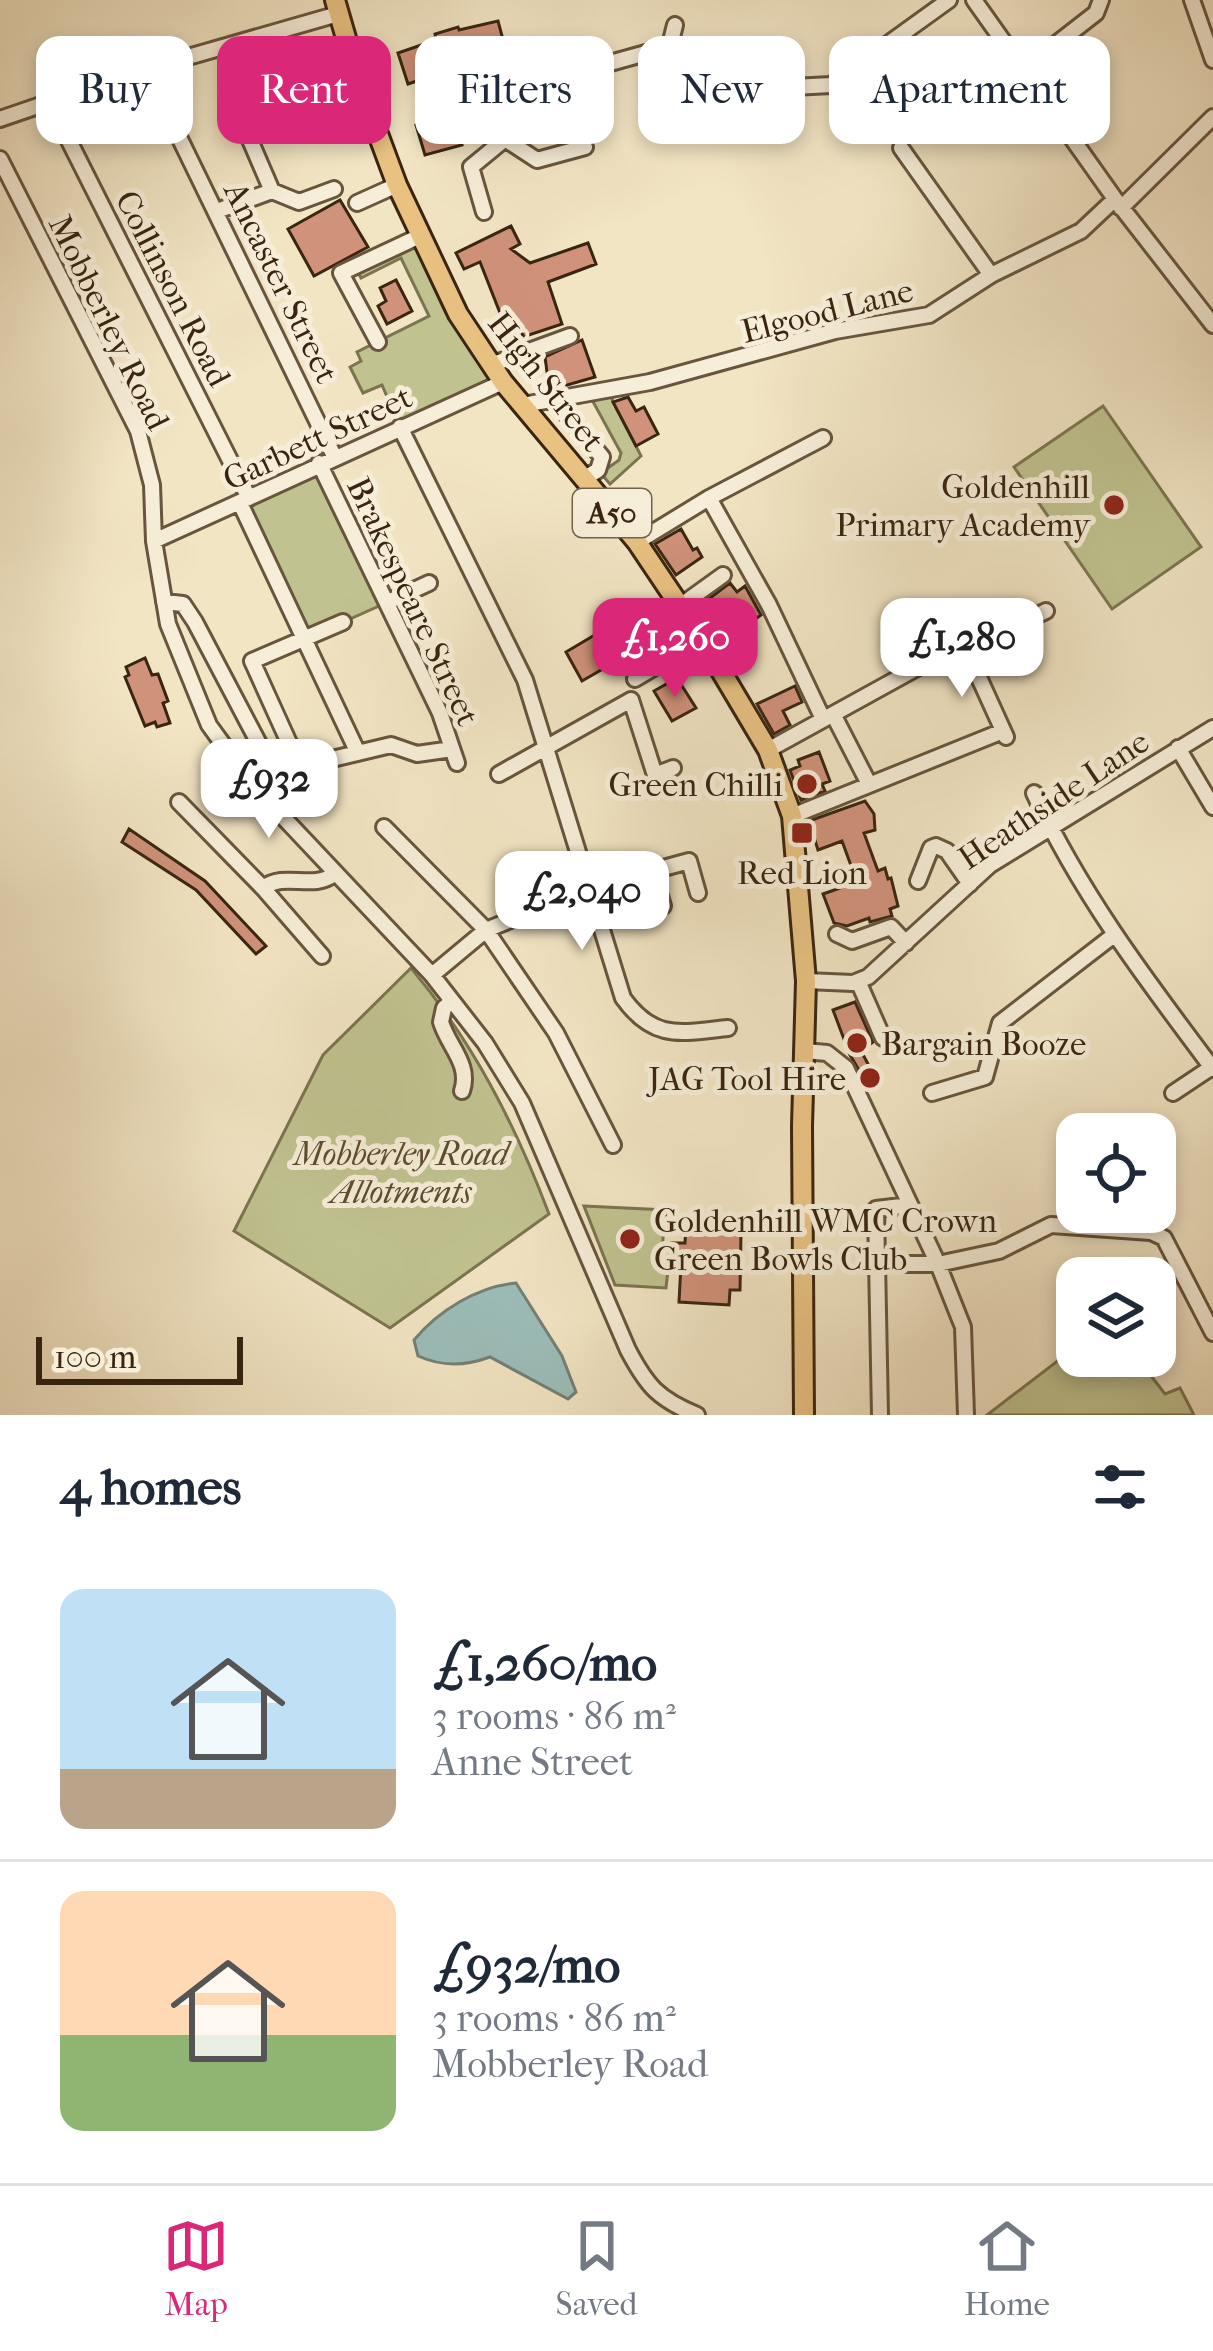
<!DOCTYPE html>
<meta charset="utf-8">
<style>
body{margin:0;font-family:"IM FELL French Canon",serif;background:#f6f6f7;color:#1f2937;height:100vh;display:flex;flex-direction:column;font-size:45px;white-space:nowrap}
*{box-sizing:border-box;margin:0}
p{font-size:39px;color:#747a83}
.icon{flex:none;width:66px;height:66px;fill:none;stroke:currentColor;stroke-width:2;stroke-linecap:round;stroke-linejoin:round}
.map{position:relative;height:1415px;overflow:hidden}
.panel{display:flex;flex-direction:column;background:#fff;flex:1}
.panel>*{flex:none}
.top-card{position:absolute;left:36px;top:36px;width:1143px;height:108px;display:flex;gap:24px}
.buttons{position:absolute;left:1056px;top:1113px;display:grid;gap:24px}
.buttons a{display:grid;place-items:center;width:120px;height:120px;border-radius:24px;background:#fff;box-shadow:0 6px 18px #0003;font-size:60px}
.scale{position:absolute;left:36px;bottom:30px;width:207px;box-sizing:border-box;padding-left:12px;border:6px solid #392510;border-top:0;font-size:33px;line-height:42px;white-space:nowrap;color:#392510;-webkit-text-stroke:9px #f7eed9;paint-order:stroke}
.price{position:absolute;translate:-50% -102px;padding:0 27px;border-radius:24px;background:#fff;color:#222;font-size:39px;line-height:78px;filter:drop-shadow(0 3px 6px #0008)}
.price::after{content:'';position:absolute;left:50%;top:72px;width:36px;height:27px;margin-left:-18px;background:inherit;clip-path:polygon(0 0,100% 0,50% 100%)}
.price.selected{background:#db2777;color:#fff}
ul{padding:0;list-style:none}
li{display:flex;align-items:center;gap:36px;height:300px;padding:0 60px}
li+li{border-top:3px solid #e0e1e3}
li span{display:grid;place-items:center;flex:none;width:336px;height:240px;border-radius:24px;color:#555}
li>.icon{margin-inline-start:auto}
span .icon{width:144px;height:144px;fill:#fffc;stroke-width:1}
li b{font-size:51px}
h2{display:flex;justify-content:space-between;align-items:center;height:144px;padding:0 60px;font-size:51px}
.pill{padding:0 42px;border-radius:24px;background:#fff;box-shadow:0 6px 18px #0003;font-size:42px;line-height:108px}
.pill.selected{background:#db2777;color:#fff}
.tab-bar{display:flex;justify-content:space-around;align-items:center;height:168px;border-top:3px solid #e0e1e3;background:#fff;font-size:33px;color:#747a83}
.tab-bar a{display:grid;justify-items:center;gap:6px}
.tab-bar .selected{color:#db2777}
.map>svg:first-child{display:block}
</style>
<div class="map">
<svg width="1213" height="1415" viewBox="0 0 1213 1415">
<rect width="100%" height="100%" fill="#f2e5c4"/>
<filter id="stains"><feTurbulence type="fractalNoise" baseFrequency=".00167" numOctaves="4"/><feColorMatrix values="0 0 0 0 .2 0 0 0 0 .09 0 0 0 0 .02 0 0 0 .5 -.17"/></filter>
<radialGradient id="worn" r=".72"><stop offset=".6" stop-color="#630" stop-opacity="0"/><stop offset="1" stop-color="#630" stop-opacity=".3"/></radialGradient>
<path fill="#c0c390" stroke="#7c7450" stroke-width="3" d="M418 237 498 384 400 427 382 385 363 393 350 367 361 361 357 352 429 316 401 258 361 278 355 267Z
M610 395 641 456 610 484 598 470 601 473 619 460 621 453 591 398Z
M1103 406 1201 547 1112 609 1014 467Z
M319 463 388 602 307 638 240 503Z
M411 968C473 1042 515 1124 549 1214L390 1328 234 1231 323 1055Z
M584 1206 666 1210 660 1267 668 1270 666 1288 615 1285Z
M1077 1346V1356H1107L1115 1363 1138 1359 1165 1394 1180 1388 1194 1415H987Z"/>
<path fill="#9cbeba" stroke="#748176" stroke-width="3" d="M516 1283 562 1356 576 1392 568 1399 490 1357C465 1366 443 1367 418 1356L414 1340C438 1311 478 1286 516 1283Z"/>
<path fill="#d0927a" stroke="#392510" stroke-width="3" d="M498 21 506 51 490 55 487 45 466 50 474 73 450 81 446 71 408 84 398 53 436 40 435 34 458 27 459 30Z
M454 116 462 145 425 155 416 125Z
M340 200 368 247 314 276 288 229Z
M511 226 520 244 511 249 530 263 588 243 596 264 548 282 562 324 511 341 480 262 464 269 456 253Z
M396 280 412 311 387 324 378 306 386 301 380 288Z
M582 340 595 377 557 388 553 378 548 380 545 357Z
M628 397 636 411 644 407 658 434 636 446 613 402Z
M681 529 693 550 697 548 702 557 676 575 655 544Z
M730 583 737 592 745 586 761 615 734 634 746 659 739 663 734 654 729 657 723 648 728 645 702 604Z
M615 623 634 651 582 681 566 652Z
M145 658 152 675 158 674 168 701 163 703 170 723 157 727 155 722 145 726 125 677 129 675 126 667Z
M677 678 696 708 672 721 654 691Z
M795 686 802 702 783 711 790 725 774 734 757 704Z
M819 752 830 781 822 784 825 791 801 800 790 770 800 766 798 760Z
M865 801 874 814 875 830 864 833 878 871 885 868 888 879 891 878 898 906 890 909 892 916 870 922 869 918 847 926 834 923 823 894 857 882 842 841 818 850 809 821Z
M129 829 205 881 266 946 256 954 196 890 122 842Z
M855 1002 873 1042 861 1051 875 1077 866 1082 850 1055 833 1010Z
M686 1222 711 1223V1232H741L740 1290H730L729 1305 679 1302 681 1265 669 1264 671 1243H685Z"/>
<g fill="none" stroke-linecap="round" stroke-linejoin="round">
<g stroke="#67553d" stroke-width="20">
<path id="minor" d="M974 0 1115 199 1213 325
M1192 0 1213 60
M669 49 675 25
M726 58 718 92 733 129
M146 69 334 456
M1024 69 1096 13 1101 0
M50 103 249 498
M0 119 146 69 338 14
M505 139 537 160 585 147
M901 148 991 275
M0 159 138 431 152 485 154 541 168 624 209 725 251 783 432 975 485 1043 522 1103 628 1350C647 1386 658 1399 697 1415
M272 191 299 202 334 189
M357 203 397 185
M1121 208 1213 117
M217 211 272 191 241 119
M484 212 471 167 505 139 533 92 549 80 646 53 690 50 726 58 793 87 831 85 949 0
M378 342 341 273 422 235
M491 365 570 336
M554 399 602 457 598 470 584 479
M523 405 650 382 835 331 929 315 991 275 1081 231 1115 199
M400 427 525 680 623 998C654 1041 680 1033 728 1028
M319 463 440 713 457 763
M709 498 769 605 823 719
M240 503 358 753
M154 541 503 382
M637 542 709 498 823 438
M164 602 183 604 195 622 266 757 267 773 251 783
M388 602 429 583
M680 606 723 575
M343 622 252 661 295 756 311 764 391 745 417 754 452 749
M966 649 1006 737
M635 679 702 639
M833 714 869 784
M1178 748 1213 807
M768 750 953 648 966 649 1046 611
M499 774 631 700 655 775 673 768
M1034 793C1080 893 1147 981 1213 1069
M179 802 263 888
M792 816 1003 731
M384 827 486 930 556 1033 613 1145
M652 870 663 906
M918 881 931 848 936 846 947 851 970 884
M837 934 852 941 891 927 906 943
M322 956 263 888C286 871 312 891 334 874
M432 975 486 930 587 889 689 861 698 893
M806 981 853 983 868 977 990 865 1213 728
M858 981 883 1038
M452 1001 444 1008 441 1022C448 1046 471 1064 462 1091
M805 1051 827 1053 846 1068 938 1264 963 1327 966 1415
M932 1093 985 1077 1000 1023 1114 935
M1173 1093 1212 1067
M878 1264H938L999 1251 1051 1225 1151 1232 1164 1238 1213 1333
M880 1415 876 1209 910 1205"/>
</g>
<g stroke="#392510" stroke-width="24">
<path id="major" d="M335 0 359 83 397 185 458 314 503 382 637 542 702 639 768 750 792 816 806 981 802 1126 804 1415"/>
</g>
<use href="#minor" stroke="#f7eed9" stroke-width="14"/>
<use href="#major" stroke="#e9c282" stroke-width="18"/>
</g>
<g fill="#8f2418" stroke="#f7eed9" stroke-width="4.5">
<circle cx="1114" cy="505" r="12"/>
<circle cx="807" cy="784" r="12"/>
<rect x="790" y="821" width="24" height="24" rx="6"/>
<circle cx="857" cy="1043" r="12"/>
<circle cx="870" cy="1078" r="12"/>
<circle cx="630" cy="1239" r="12"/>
</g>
<g text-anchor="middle" stroke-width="10" stroke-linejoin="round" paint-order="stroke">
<rect fill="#f7eed9" stroke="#72614c" stroke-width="3" x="573" y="489" width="78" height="48" rx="9"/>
<g font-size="30" font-weight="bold" fill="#392510">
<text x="612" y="523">A50</text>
</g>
<g font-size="33" fill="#392510" stroke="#f7eed9">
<text transform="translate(282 282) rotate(64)" y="12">Ancaster Street</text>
<text transform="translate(174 288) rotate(63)" y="12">Collinson Road</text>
<text transform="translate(827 310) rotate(-14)" y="12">Elgood Lane</text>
<text transform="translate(110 322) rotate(64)" y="12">Mobberley Road</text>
<text transform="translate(547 381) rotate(52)" y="12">High Street</text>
<text transform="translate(317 437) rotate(-25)" y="12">Garbett Street</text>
<text transform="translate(414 601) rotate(65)" y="12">Brakespeare Street</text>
<text transform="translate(1053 799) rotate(-34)" y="12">Heathside Lane</text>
</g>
<g font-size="33" fill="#392510" stroke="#f7eed9" text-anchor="end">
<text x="1090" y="498">Goldenhill<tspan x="1090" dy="38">Primary Academy</tspan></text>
<text x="783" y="796">Green Chilli</text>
<text x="802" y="884" text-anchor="middle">Red Lion</text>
<text x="881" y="1055" text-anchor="start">Bargain Booze</text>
<text x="846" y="1090">JAG Tool Hire</text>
<text x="654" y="1232" text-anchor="start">Goldenhill WMC Crown<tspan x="654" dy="38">Green Bowls Club</tspan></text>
</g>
<g font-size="33" font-style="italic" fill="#5b4c30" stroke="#f7eed9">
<text x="401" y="1165">Mobberley Road<tspan x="401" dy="38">Allotments</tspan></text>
</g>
</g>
<rect width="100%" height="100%" filter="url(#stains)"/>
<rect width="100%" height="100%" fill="url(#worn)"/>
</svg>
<div class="buttons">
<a><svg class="icon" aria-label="locate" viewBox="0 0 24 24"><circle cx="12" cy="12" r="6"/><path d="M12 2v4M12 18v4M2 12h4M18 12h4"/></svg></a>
<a><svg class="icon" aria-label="layers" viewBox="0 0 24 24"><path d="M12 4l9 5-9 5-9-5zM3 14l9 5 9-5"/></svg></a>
</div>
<div class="scale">100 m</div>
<b class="price selected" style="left:675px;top:700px">£1,260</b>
<b class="price" style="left:962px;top:700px">£1,280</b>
<b class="price" style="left:269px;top:841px">£932</b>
<b class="price" style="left:582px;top:953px">£2,040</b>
<div class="top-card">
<a class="pill">Buy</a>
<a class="pill selected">Rent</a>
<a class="pill">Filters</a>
<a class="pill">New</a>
<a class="pill">Apartment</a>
</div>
</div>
<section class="panel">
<h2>4 homes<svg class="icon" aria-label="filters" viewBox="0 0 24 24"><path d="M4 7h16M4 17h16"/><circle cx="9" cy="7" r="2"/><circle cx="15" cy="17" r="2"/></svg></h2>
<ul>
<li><span style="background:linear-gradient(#bfe0f5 75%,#b9a48a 0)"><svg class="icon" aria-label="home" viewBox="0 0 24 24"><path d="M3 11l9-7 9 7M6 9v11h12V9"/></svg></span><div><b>£1,260/mo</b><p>3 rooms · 86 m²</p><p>Anne Street</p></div></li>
<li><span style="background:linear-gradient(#ffd9b3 60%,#8fb573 0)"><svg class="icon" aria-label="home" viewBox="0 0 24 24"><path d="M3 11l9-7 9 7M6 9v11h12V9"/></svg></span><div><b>£932/mo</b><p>3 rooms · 86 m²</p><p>Mobberley Road</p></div></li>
</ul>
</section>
<nav class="tab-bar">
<a class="selected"><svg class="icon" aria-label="map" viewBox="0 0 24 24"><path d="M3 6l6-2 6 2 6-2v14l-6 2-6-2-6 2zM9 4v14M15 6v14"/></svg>Map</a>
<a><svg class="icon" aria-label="saved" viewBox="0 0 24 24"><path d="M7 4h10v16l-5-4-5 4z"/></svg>Saved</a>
<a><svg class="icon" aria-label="home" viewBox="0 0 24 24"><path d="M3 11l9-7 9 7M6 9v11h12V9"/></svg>Home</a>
</nav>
